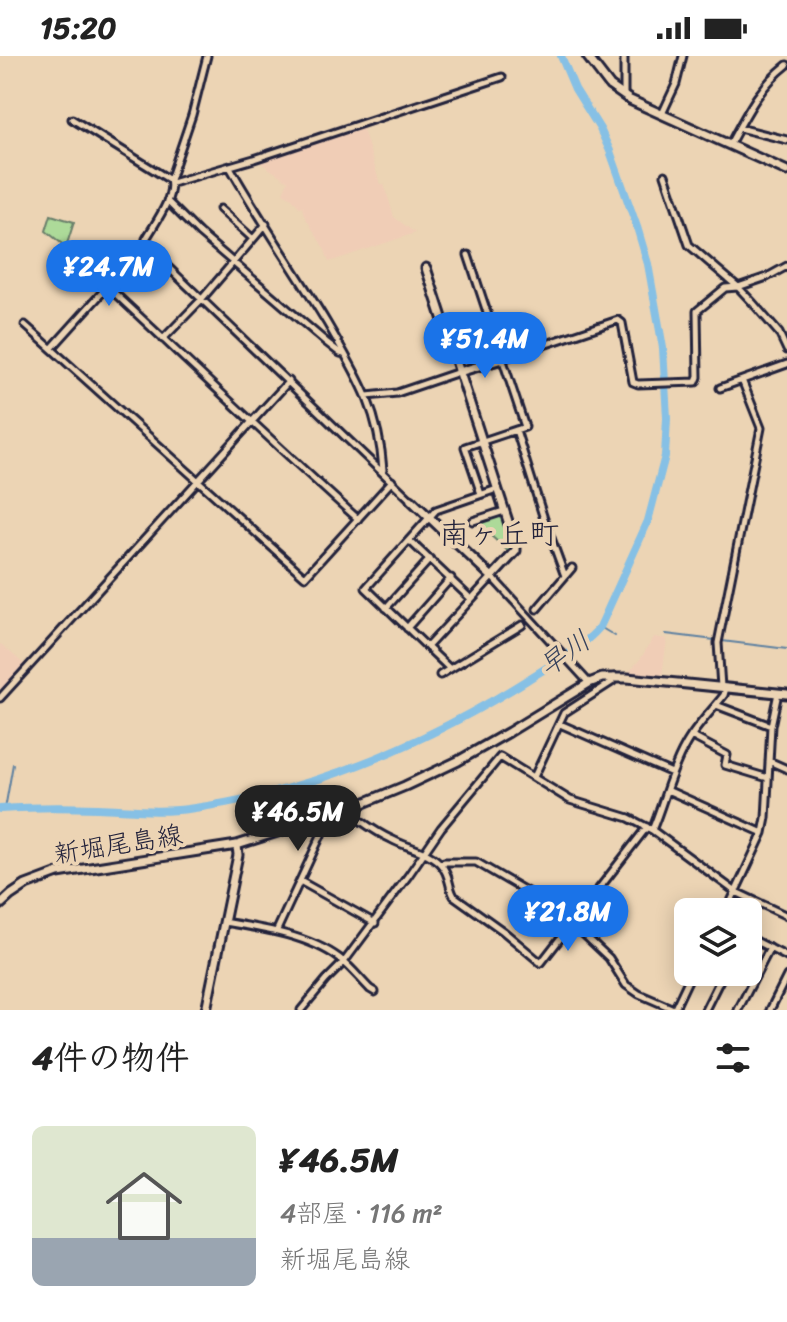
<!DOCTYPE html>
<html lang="ja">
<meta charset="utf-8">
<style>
body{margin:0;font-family:Sriracha,"Klee One",sans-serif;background:#f6f6f6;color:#222;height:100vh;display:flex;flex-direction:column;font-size:30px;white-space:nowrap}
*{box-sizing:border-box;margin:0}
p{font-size:26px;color:#767676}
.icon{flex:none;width:44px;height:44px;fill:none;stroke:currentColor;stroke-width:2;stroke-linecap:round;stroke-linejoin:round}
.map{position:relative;height:954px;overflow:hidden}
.panel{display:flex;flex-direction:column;background:#fff;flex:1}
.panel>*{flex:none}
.fabs{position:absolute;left:674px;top:842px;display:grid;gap:16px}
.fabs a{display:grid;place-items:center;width:88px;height:88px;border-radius:12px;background:#fff;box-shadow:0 4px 20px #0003;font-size:40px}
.price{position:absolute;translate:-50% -68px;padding:0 18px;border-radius:28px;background:#1a73e8;color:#fff;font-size:26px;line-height:52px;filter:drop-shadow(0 2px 4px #0008)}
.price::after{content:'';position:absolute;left:50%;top:48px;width:24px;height:18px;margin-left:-12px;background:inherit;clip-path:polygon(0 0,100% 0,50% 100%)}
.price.current{background:#222;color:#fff}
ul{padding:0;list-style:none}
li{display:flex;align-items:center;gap:24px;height:200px;padding:0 32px}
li+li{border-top:2px solid #e0e0e0}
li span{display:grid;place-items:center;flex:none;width:224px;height:160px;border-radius:12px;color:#555}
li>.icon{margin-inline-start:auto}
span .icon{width:96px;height:96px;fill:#fffc;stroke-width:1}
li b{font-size:34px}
h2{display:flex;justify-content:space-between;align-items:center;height:96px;padding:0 32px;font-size:34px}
.status{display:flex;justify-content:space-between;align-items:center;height:56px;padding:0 40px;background:#fff;direction:ltr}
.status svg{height:22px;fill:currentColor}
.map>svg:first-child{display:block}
</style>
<div class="status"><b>15:20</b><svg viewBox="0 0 49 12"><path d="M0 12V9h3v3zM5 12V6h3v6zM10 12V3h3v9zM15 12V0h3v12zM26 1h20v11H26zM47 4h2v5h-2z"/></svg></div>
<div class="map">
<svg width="787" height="954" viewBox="0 0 787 954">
<rect width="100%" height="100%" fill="#ecd4b4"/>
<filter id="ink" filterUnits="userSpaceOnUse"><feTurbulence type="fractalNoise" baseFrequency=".0125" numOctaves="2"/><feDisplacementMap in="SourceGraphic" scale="16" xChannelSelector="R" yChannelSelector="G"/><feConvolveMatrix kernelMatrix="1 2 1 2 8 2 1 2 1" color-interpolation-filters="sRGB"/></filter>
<g filter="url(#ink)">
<path fill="#f0cdb6" d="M362 70 380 128H384L394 161 415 177 329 206 325 194 304 159 302 151H299L292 142 283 137 288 125 256 104Z
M654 581 667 583 662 620 629 616 641 602Z
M1 588 26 610 0 638V589Z"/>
<path fill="#adda99" stroke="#687e6a" stroke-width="2" d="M51 159 74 166 66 191 46 175Z
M502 458 513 490V493L510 497 478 468V465Z"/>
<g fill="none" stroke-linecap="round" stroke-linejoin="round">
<path stroke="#5e81a1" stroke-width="2" d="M600 571 615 580
M666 578 715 584
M722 585 787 593
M5 753 13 708"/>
<path stroke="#86c0e5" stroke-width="8" d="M0 753C32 751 65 751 97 752 128 753 158 757 188 753 310 737 423 689 527 624 552 608 580 594 600 571L648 465 665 400 667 362 663 292 648 208 637 171 610 95 600 73 575 33 561 0"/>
<g stroke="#22223b" stroke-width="11">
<path id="street" d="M624 0V39
M662 58 676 28 683 0
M739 72 787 84
M730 88C747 57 759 31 787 9
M230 111C260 164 295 214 327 267 357 319 379 352 383 414
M665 119 689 189 738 231 753 247 779 277 787 294
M170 124 192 59 207 0
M172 127 254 103 502 21
M167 145 199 177 326 286 340 297 344 298
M220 153 252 182
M145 189 411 444
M468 199 525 371 465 391 481 438
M79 204C172 290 263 378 358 463
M25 269 305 521 392 425
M163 283 201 244 266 168
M52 292 145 189 146 183C155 167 175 141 170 124L72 63
M502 303 618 264 622 267 633 326 638 328 696 326 698 321 697 255 725 232 738 231 767 221 787 210
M720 332 787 308
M367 340 397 337 459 316
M516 374 544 463 565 520
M473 465 504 455
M409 484 471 543
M386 552 430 503
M537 553 572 512
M407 572 451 522
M427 591 492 521 589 627
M450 613 366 532 436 454 497 433
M440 619 522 569
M721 631 718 587 761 372 742 324
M0 642 289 325
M716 649 771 670
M560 668 672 717
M691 680 727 699 725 709 768 722
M769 705 787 713
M534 721 564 657 612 626 614 621
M667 734 763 777
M652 774C664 746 670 716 685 690 695 671 711 656 724 639L726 632
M441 808 444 806H476L541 844 573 868 609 902 626 929 639 938 676 954
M300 825 375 867
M726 856 763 777 766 762 771 670 778 637
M224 866C260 872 308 879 339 902 350 910 360 923 370 933L375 936
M277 874 324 773 358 763C368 770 379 778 391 783 407 792 431 795 442 810 450 819 448 830 454 840L503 875 541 907 647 771
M748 881 787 901
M301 954 326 924 344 906 408 820 441 772 500 701 570 744 629 762 652 774 736 836 787 860
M674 954 692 916
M705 954 724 916
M738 954 770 892
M770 954 787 920"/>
</g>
<g stroke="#22223b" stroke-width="13">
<path id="secondary" d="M587 0 610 30 630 44 787 115
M459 316 502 303
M411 444 492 521 516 495V490L426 212
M0 849 11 839 26 829 58 817 237 789 349 753 405 730 458 705 509 676 589 627 602 622H627L787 638
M206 954 238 799 237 789"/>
</g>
<use href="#street" stroke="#ecd4b4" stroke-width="5"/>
<use href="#secondary" stroke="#ecd4b4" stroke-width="7"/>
</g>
</g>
<g text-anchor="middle" stroke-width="8" stroke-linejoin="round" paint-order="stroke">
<g font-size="26" fill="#22223b" stroke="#ecd4b4">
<text transform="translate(118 788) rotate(-9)" y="9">新堀尾島線</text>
</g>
<g font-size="28" font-style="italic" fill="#36425d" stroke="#ecd4b4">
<text transform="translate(564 597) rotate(-36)" y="10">早川</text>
</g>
<g font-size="30" fill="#22223b" stroke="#ecd4b4">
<text x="499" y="488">南ヶ丘町</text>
</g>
</g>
</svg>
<div class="fabs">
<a><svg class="icon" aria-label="layers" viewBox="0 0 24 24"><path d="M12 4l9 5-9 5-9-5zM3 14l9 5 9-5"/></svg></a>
</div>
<b class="price" style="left:109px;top:252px">¥24.7M</b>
<b class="price" style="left:485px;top:324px">¥51.4M</b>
<b class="price current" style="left:298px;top:797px">¥46.5M</b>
<b class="price" style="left:568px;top:897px">¥21.8M</b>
</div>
<section class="panel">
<h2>4件の物件<svg class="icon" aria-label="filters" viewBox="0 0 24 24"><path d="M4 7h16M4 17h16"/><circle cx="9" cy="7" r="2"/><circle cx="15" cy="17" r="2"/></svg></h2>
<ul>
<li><span style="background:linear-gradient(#dfe7d0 70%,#9aa5b1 0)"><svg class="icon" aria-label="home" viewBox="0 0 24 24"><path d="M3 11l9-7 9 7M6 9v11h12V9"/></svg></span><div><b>¥46.5M</b><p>4部屋 · 116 m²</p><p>新堀尾島線</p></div></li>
</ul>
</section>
